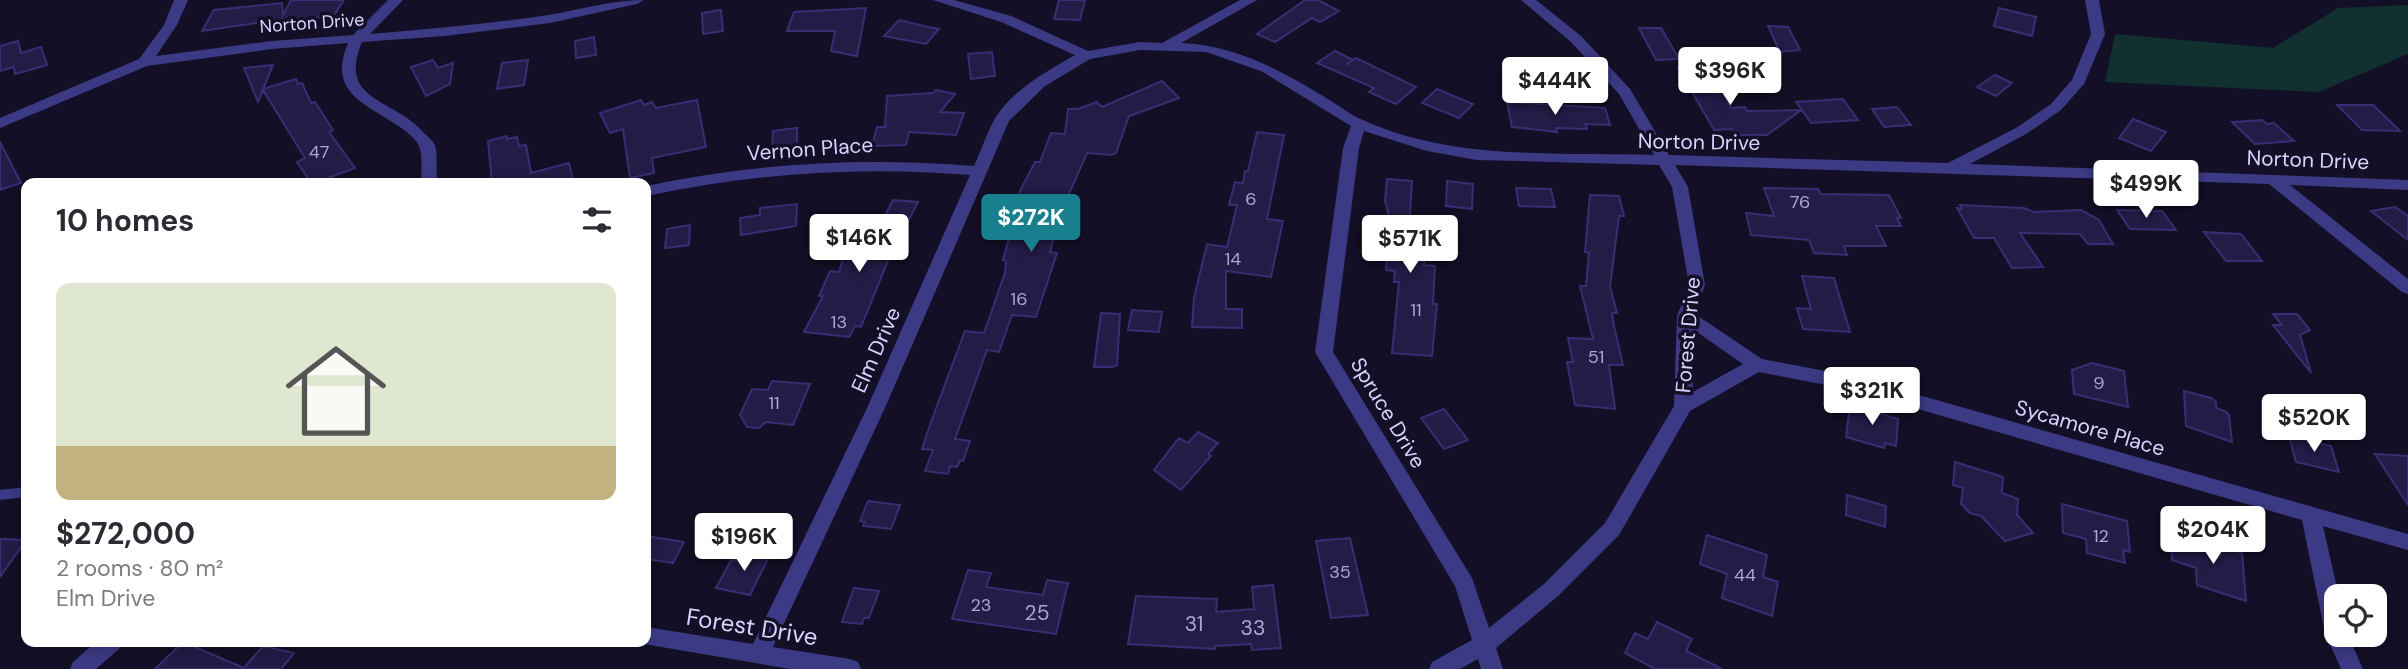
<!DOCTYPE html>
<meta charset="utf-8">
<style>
body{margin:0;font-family:"DM Sans",sans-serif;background:#f2f2f3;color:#2b2b33;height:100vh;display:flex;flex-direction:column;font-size:26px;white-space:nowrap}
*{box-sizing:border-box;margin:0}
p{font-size:23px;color:#7c7c81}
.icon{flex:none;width:38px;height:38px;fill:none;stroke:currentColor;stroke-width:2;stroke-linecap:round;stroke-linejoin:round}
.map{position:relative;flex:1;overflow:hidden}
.details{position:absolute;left:21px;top:178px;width:630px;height:469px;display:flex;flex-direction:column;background:#fff;border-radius:14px;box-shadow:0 4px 18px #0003}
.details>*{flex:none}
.buttons{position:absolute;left:2324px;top:584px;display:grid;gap:14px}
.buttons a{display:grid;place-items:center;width:63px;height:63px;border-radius:14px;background:#fff;box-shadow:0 4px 18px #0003;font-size:35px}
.price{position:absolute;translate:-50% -60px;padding:0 16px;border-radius:7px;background:#fff;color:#222;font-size:23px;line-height:46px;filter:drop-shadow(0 2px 4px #0008)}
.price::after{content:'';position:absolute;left:50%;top:42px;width:21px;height:16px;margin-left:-10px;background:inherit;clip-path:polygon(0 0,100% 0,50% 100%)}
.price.current{background:#187f8f;color:#fff}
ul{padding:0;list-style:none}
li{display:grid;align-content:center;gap:14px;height:371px;padding:0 35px}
li span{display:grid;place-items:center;height:217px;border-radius:14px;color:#555}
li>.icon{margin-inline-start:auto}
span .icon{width:126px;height:126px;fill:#fffc;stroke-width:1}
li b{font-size:30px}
h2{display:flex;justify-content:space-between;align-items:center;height:84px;padding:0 35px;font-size:30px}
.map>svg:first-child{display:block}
</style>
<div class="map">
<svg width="2408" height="669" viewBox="0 0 2408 669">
<rect width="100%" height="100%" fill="#130f26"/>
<path fill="#12302f" d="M2408 5V54L2319 92 2105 82 2115 34 2273 48 2338 8Z"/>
<path fill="#241b47" stroke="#3b2d73" stroke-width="2" d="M291 0H344L333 17 283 19 202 31 214 10 282 3 283 15Z
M1059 0H1085L1080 20 1054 19Z
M1305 0H1318L1339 11 1320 22 1312 18 1275 42 1257 34Z
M866 8 857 56 831 51 835 31H787L794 12Z
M1999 8 2036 17 2032 36 1994 26Z
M721 10 723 31 703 34 702 13Z
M899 20 928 27 939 29 926 44 884 36Z
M1768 26 1788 27 1800 50 1780 52Z
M1639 28H1661L1679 59 1656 60Z
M594 37 596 55 576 58 575 41Z
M18 41 21 53 41 47 47 65 15 74 14 67 0 71V46Z
M1335 51 1353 60 1346 65 1356 58 1416 87 1396 104 1369 92 1374 88 1317 63Z
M992 52 995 76 971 79 968 54Z
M433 60 438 68 453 63 450 84 426 96 411 67Z
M528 60 524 85 497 89 502 63Z
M273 65 263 89 296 79 298 84 302 83 311 103 315 102 333 130 329 132 355 168 312 184 297 162 305 158 263 90 258 102 244 68Z
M1709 67 1731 108 1745 107 1747 111 1801 110 1767 135H1735L1732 129 1714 130 1678 68Z
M1995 75 2012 83 1996 96 1977 87Z
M1162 81 1179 98 1129 116 1116 153 1111 155 1087 153 1053 230 1056 231 1050 252 1057 253 1036 317 1012 315 999 352 987 350 955 439 970 441 963 461 960 460 957 467 950 466 948 474 925 471 933 450 922 449 932 419 965 331 984 333 1005 273 1006 261 1003 260 1012 227H1009L1020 191 1035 162H1040L1051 133 1065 134 1068 109H1078L1097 102 1102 107Z
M1437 89 1473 104 1459 118 1422 103Z
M936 90 955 94 940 112 964 113 956 135 909 132 906 145 872 146 877 127H885L887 96 933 93Z
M1843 99 1858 120 1811 123 1796 102Z
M641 100 644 105 652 102 656 108 697 100 706 147 652 158 654 173 630 178 623 129 610 133 600 113Z
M1507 102 1605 108 1610 125 1585 124 1587 129 1556 128 1557 132 1512 127Z
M2337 105H2373L2400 131 2362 130Z
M1897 107 1911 125 1884 127 1872 109Z
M2133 119 2166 132 2151 151 2119 138Z
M2262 120 2267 124 2274 123 2294 141 2255 144 2232 122Z
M797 128V147L772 150 773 131Z
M1257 132 1284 135 1267 219 1283 221 1271 277 1226 271V309H1242V328L1192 327 1194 298 1207 244 1227 247 1237 205H1229L1235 182 1243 183 1245 171H1248Z
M507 136V139L517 137 519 146 526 145 531 173 569 163 574 184H492L488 141Z
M0 142 21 183 0 190Z
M1387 179 1412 181 1409 230 1429 232 1424 265 1435 266 1433 304H1437L1432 356 1392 353 1399 282H1394L1395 271 1386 270 1388 239H1385L1389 216 1385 201Z
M1447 181 1473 184 1472 209 1446 206Z
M1516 188 1551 189 1555 207 1519 206Z
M1764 188 1818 189 1821 194 1889 195 1901 218H1897L1901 226H1876L1886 246H1844L1847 255 1814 253 1809 240 1751 235 1746 213 1774 216Z
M1590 195 1619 196 1624 216H1619L1610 286 1617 313H1612L1614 326 1623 365H1609L1615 409 1575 405 1567 362H1573L1568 338 1593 339 1580 286H1586L1589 253 1585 252Z
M893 200 918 202 887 263 861 327 855 326 849 337 804 332 823 296H819L830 271 839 272 853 226 878 229Z
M797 204 796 226 741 235 740 218 760 215V208Z
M1960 205 2024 208 2034 212 2081 210 2099 220 2113 244H2088L2080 234 2020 233 2043 267 2012 268 1994 238H1974L1957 208 1962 209Z
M2395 207 2408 216V240L2371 211Z
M2117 210 2162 211 2176 230 2130 229Z
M690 225 689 245 665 248 667 229Z
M2204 232 2241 234 2262 261H2226Z
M1802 276 1834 278 1850 332 1803 329 1797 308 1811 309Z
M1132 310 1162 312 1159 332 1128 330Z
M1101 313 1120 314 1117 365 1112 367H1094Z
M2273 314H2297L2310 330 2300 335 2311 373 2273 325H2282Z
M2092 363 2124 371 2128 407 2074 394 2072 370Z
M772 381 810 384 793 425 766 422 759 428 747 427 740 415 752 389 768 390Z
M2184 391 2211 398 2216 402V408L2225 411 2229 415 2232 442 2186 426Z
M1850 405 1898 419 1896 446 1885 443 1884 448 1846 437Z
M1444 409 1468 440 1444 449 1421 418Z
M1198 432 1218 443 1208 454 1211 456 1181 490 1154 470 1179 438 1188 443Z
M2289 436 2331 446 2339 472 2296 462Z
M2375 454 2408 456V505Z
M1955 462 2003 477 2002 493 2018 499 2017 515 2033 533 2005 541 1981 516 1970 513 1961 504 1963 488 1953 485Z
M1847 495 1886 506 1885 527 1846 515Z
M868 501 900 505 891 529 863 526 865 522 860 521Z
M2062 504 2127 521 2130 552 2123 550 2125 563 2087 553 2086 539 2063 533Z
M1707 535 1767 555 1763 577 1778 582 1772 616 1722 598 1727 574 1700 564Z
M646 536 684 542 673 563 646 559Z
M2170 537 2192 544 2191 537 2242 553 2246 601 2197 585 2196 568 2172 560Z
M1350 538 1368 615 1331 618 1316 541Z
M0 539 26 540 0 577Z
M751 550 771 553 750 595 716 588 731 560H737L740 554 749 555Z
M968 570 991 573 986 587 1043 595 1047 580 1068 583 1056 634 952 619Z
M1273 585 1281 648 1252 650 1251 644 1215 646V649L1128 644 1136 596 1217 599 1216 612 1254 609 1252 587Z
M854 588 879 591 869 618H864L862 624 842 622Z
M1657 622 1692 639 1686 651 1722 669H1655L1625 653 1635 633 1648 639Z
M183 642 244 668 263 646 294 653 281 669H155Z"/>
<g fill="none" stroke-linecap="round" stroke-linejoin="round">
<path fill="#3d3a85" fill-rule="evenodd" d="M26 487V497L0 500V490Z"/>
<path fill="#3d3a85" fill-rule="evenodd" d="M174 0H188L177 25 156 56 272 41 353 35 388 0H403L370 34C430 29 489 24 548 15 580 10 610 0 644 0L637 4 550 23 445 36 362 42C337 102 393 97 424 133 427 136 433 141 435 145 438 156 436 172 437 184H421C421 173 423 155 419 146 416 139 406 131 400 127 365 103 327 93 348 43L272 49 147 66 0 128V118L139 59 164 25Z
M933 0H954L1011 16 1088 51 1140 42 1162 43 1240 0H1257L1181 43C1234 45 1278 69 1323 96 1337 104 1350 115 1365 121 1455 161 1558 152 1654 155L1619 94 1571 42 1521 0H1536L1581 36 1630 89 1669 155 1948 163 2016 128 2051 104 2072 80 2091 34 2085 0H2099L2105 34 2084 84 2061 110 2026 134 1970 164 2408 180V190L2290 185 2408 279V294L2402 292 2269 184 1675 165 1688 187 1705 285 1695 314 1762 359 1852 376 2408 534V550L2323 526 2339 597H2336V635H2348L2363 669H2341L2325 633 2302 520 1852 390 1759 372 1690 411 1619 535 1558 596 1496 648 1503 669H1481L1478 659 1460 669H1429L1432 662 1472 640 1455 586 1315 352 1343 148 1351 126 1261 71 1206 52 1140 50 1090 59 1045 86 1009 121 885 408 773 647 850 659 858 662 861 669H790L638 643 646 642V627L753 644 867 408 970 175C861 166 754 173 646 196V186C755 163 863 157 974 166 981 151 986 135 994 120 1011 91 1047 71 1075 55L1001 22ZM1364 131 1427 151 1477 160 1659 165 1672 187 1689 285 1677 316 1674 406 1605 523 1544 584 1489 628 1472 578 1333 352 1359 148ZM1694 330 1743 364 1693 392Z
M96 642H122L119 649 96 669H70L73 662Z"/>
</g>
<g text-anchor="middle" stroke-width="7" stroke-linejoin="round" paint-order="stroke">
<g font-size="18" fill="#d9d4ff" stroke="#130f26">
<text transform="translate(312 23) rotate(-4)" y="6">Norton Drive</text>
</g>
<g font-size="18" fill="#aca6d1">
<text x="319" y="158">47</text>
<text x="1251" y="205">6</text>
<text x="1800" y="208">76</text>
<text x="1233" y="265">14</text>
<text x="1019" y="305">16</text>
<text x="1416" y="316">11</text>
<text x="839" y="328">13</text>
<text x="1596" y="363">51</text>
<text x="2099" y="389">9</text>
<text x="774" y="409">11</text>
<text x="2101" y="542">12</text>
<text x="1340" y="578">35</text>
<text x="1745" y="581">44</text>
<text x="981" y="611">23</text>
</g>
<g font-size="21" fill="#d9d4ff" stroke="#130f26">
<text transform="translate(1699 142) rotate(1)" y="7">Norton Drive</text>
<text transform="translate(810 149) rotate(-4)" y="7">Vernon Place</text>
<text transform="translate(2308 160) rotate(2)" y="7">Norton Drive</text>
<text transform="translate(1688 335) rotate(-85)" y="7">Forest Drive</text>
<text transform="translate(876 350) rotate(-66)" y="7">Elm Drive</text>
<text transform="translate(1388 413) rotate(59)" y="7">Spruce Drive</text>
<text transform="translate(2090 428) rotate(16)" y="7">Sycamore Place</text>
</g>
<g font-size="21" fill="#aca6d1">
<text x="1037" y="620">25</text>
<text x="1194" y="631">31</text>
<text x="1253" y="635">33</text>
</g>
<g font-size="24" fill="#d9d4ff" stroke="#130f26">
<text transform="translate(752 627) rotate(9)" y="8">Forest Drive</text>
</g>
</g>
</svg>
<div class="buttons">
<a><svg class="icon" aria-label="locate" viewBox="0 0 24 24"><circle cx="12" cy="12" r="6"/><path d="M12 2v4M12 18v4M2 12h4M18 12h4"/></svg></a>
</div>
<b class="price" style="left:1730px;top:107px">$396K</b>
<b class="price" style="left:1555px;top:117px">$444K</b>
<b class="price" style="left:2146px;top:220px">$499K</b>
<b class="price current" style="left:1031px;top:254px">$272K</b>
<b class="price" style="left:859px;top:274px">$146K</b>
<b class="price" style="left:1410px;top:275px">$571K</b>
<b class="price" style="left:1872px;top:427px">$321K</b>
<b class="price" style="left:2314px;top:454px">$520K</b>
<b class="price" style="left:2213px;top:566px">$204K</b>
<b class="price" style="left:744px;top:573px">$196K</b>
<section class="details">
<h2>10 homes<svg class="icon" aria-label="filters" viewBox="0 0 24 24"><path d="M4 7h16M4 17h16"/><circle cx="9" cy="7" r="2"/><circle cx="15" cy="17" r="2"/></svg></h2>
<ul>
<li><span style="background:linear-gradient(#dfe7d0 75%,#c2b280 0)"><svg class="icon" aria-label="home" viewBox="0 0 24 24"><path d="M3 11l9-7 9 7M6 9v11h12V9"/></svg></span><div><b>$272,000</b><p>2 rooms · 80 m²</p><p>Elm Drive</p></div></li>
</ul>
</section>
</div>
